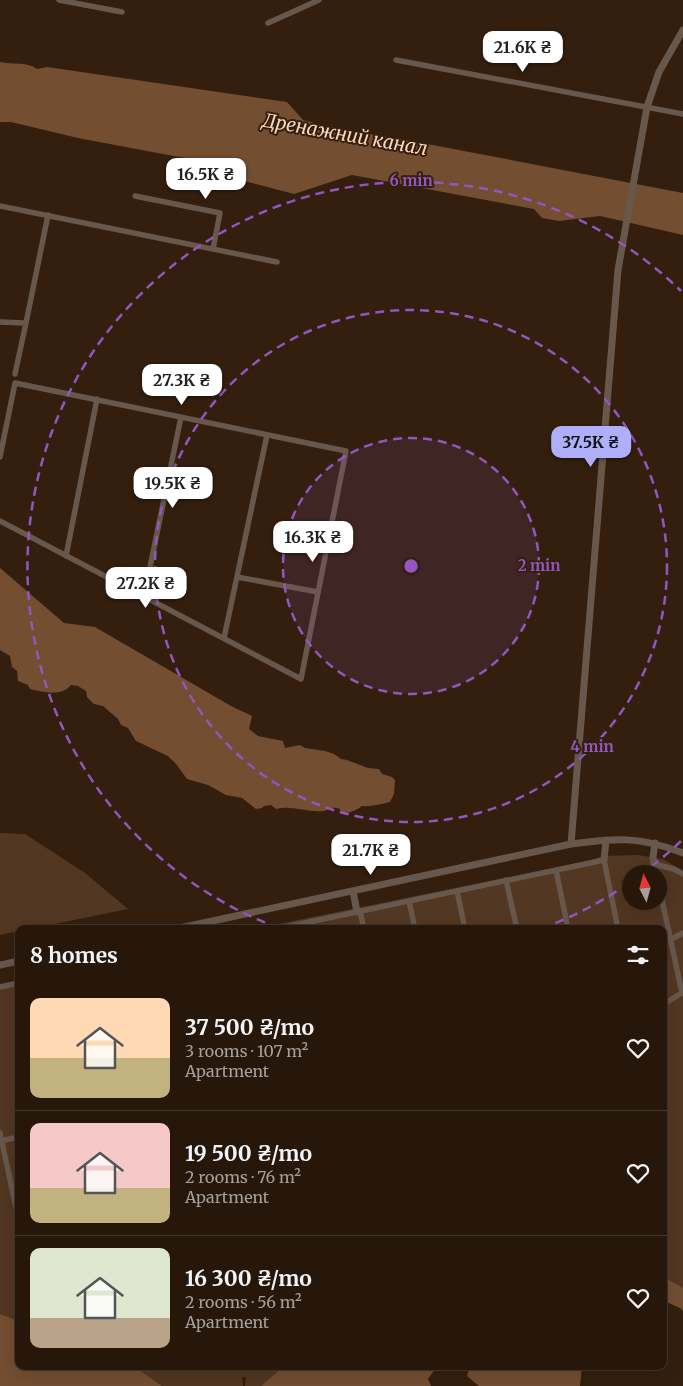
<!DOCTYPE html>
<meta charset="utf-8">
<style>
body{margin:0;font-family:Merriweather,serif;background:#332418;color:#f1f3f6;height:100vh;display:flex;flex-direction:column;font-size:19px;white-space:nowrap}
*{box-sizing:border-box;margin:0}
p{font-size:16px;color:#a49f9c}
.icon{flex:none;width:28px;height:28px;fill:none;stroke:currentColor;stroke-width:2;stroke-linecap:round;stroke-linejoin:round}
.map{position:relative;flex:1;overflow:hidden}
.details{position:absolute;left:15px;top:925px;width:652px;height:445px;display:flex;flex-direction:column;background:#27170a;border-radius:10px;box-shadow:0 5px 20px #0002,0 0 0 1px #43362b}
.details>*{flex:none}
.needle{width:32px;rotate:354deg}
.buttons{position:absolute;left:622px;top:865px;display:grid;gap:10px}
.buttons a{display:grid;place-items:center;width:45px;height:45px;border-radius:50%;background:#27170a;box-shadow:0 5px 20px #0002,0 0 0 1px #43362b;font-size:25px}
.price{position:absolute;translate:-50% -42px;padding:0 11px;border-radius:10px;background:#fff;color:#222;font-size:16px;line-height:32px;filter:drop-shadow(0 1px 2px #0008)}
.price::after{content:'';position:absolute;left:50%;top:30px;width:15px;height:11px;margin-left:-8px;background:inherit;clip-path:polygon(0 0,100% 0,50% 100%)}
.price.on{background:#afaefa;color:#111}
ul{padding:0;list-style:none}
li{display:flex;align-items:center;gap:15px;height:125px;padding:0 15px}
li+li{border-top:1px solid #43362b}
li span{display:grid;place-items:center;flex:none;width:140px;height:100px;border-radius:10px;color:#555}
li>.icon{margin-inline-start:auto}
span .icon{width:60px;height:60px;fill:#fffc;stroke-width:1}
li b{font-size:21px}
h2{display:flex;justify-content:space-between;align-items:center;height:60px;padding:0 15px;font-size:21px}
.map>svg:first-child{display:block}
</style>
<div class="map">
<svg width="683" height="1386" viewBox="0 0 683 1386">
<rect width="100%" height="100%" fill="#341f0e"/>
<path fill="#523722" fill-rule="evenodd" d="M0 833 25 834 85 873 128 909 30 929H19V931L0 935Z
M638 855 663 859 683 871V1288L664 1277V929H254L592 860 604 856ZM631 874H659V901H631Z
M19 980V1321L0 1314V984Z
M134 1366H296L277 1373 261 1386H245L246 1377H242L243 1386H162Z"/>
<path fill="#734e31" d="M0 62C12 65 26 61 37 69L47 67 287 102 303 120 328 127 417 142 683 193V235L600 216 559 221 542 218 534 209 352 175 294 194 244 181V177L216 164 78 138 11 122H0Z
M0 568 64 623 95 627 231 706 252 716 249 729 258 736 283 741 285 748 300 745 305 748 325 751 334 754 341 759 347 760 368 768 379 769 382 774 392 777 395 780 394 794 390 802C380 804 372 807 362 806 356 810 350 814 343 812 337 809 343 809 336 808 331 807 329 810 324 811 308 813 292 805 276 809L271 805 264 806 262 808 256 809 242 798 226 795 208 785 187 779 176 764 168 756 136 741 128 728 121 725 118 719 103 706 94 704 87 697 86 691 78 686 71 685C61 697 44 692 30 689L28 685 18 681 17 671 12 667 10 656 0 650Z
M664 1277 683 1288V1311L680 1308 664 1301Z
M0 1314 19 1321V1366H134L162 1386H0Z
M296 1366H437L428 1379 431 1386H261L282 1368 292 1369Z
M470 1366H582L580 1386H479L467 1376Z"/>
<g fill="none" stroke-linecap="round" stroke-linejoin="round">
<path stroke="#68574b" stroke-width="5.5" d="M59 0 122 12
M268 23 319 0
M396 60 683 114
M135 196 220 213 213 249
M0 206 277 262
M0 322 26 323 48 215
M15 374 26 323
M0 457 15 383 346 451 301 679 0 521
M66 556 97 399
M237 577 318 592
M144 596 181 417
M224 638 267 435
M556 870 568 929
M656 874 654 864 674 869 683 874
M506 880 517 929
M659 886 682 993
M457 891 465 929
M409 901 415 929
M360 911 364 929
M311 921 313 929
M276 929 604 860 618 929
M670 940 683 933
M0 987 19 983
M664 1004 683 992
M0 1133 19 1221
M0 1141 19 1137"/>
<path stroke="#68574b" stroke-width="7" d="M571 844 618 270 647 107 659 72 683 30
M604 860 606 840
M654 864 653 857 655 843
M353 891 357 912
M175 929 571 844C615 838 640 836 683 853
M0 965 19 961"/>
</g>
<circle cx="411" cy="566" r="128" fill="#9355c0" fill-opacity=".12"/>
<g fill="none" stroke="#9355c0" stroke-width="2.5" stroke-dasharray="9 6">
<circle cx="411" cy="566" r="128"/>
<circle cx="411" cy="566" r="256"/>
<path d="M681 841A385 385 0 0 1 643 873M629 883A385 385 0 0 1 543 928M279 928A385 385 0 1 1 681 291"/>
</g>
<g text-anchor="middle" stroke-width="4" stroke-linejoin="round" paint-order="stroke">
<g font-size="19" font-style="italic" fill="#fbd6b9" stroke="#341f0e">
<text transform="translate(345 134) rotate(10)" y="7">Дренажний канал</text>
</g>
</g>
<circle cx="411" cy="566" r="8" fill="#9355c0" stroke="#341f0e" stroke-width="2.5"/>
<g font-size="15" text-anchor="middle" font-weight="bold" fill="#9355c0" stroke="#341f0e" stroke-width="4" stroke-linejoin="round" paint-order="stroke">
<text x="411" y="186">6 min</text>
<text x="539" y="571">2 min</text>
<text x="592" y="752">4 min</text>
</g>
</svg>
<div class="buttons">
<a><svg class="needle" viewBox="-14 -14 28 28"><path d="M0-13l5 13h-10z" fill="#e53935"/><path d="M0 13l5-13h-10z" fill="#a49f9c"/></svg></a>
</div>
<b class="price" style="left:523px;top:73px">21.6K ₴</b>
<b class="price" style="left:206px;top:200px">16.5K ₴</b>
<b class="price" style="left:182px;top:406px">27.3K ₴</b>
<b class="price on" style="left:591px;top:468px">37.5K ₴</b>
<b class="price" style="left:173px;top:509px">19.5K ₴</b>
<b class="price" style="left:313px;top:563px">16.3K ₴</b>
<b class="price" style="left:146px;top:609px">27.2K ₴</b>
<b class="price" style="left:371px;top:876px">21.7K ₴</b>
<section class="details">
<h2>8 homes<svg class="icon" aria-label="filters" viewBox="0 0 24 24"><path d="M4 7h16M4 17h16"/><circle cx="9" cy="7" r="2"/><circle cx="15" cy="17" r="2"/></svg></h2>
<ul>
<li><span style="background:linear-gradient(#ffd9b3 60%,#c2b280 0)"><svg class="icon" aria-label="home" viewBox="0 0 24 24"><path d="M3 11l9-7 9 7M6 9v11h12V9"/></svg></span><div><b>37 500 ₴/mo</b><p>3 rooms · 107 m²</p><p>Apartment</p></div><svg class="icon" aria-label="heart" viewBox="0 0 24 24"><path d="M12 20l-8-8c-3-5 5-10 8-4 3-6 11-1 8 4z"/></svg></li>
<li><span style="background:linear-gradient(#f6c9c9 65%,#c2b280 0)"><svg class="icon" aria-label="home" viewBox="0 0 24 24"><path d="M3 11l9-7 9 7M6 9v11h12V9"/></svg></span><div><b>19 500 ₴/mo</b><p>2 rooms · 76 m²</p><p>Apartment</p></div><svg class="icon" aria-label="heart" viewBox="0 0 24 24"><path d="M12 20l-8-8c-3-5 5-10 8-4 3-6 11-1 8 4z"/></svg></li>
<li><span style="background:linear-gradient(#dfe7d0 70%,#b9a48a 0)"><svg class="icon" aria-label="home" viewBox="0 0 24 24"><path d="M3 11l9-7 9 7M6 9v11h12V9"/></svg></span><div><b>16 300 ₴/mo</b><p>2 rooms · 56 m²</p><p>Apartment</p></div><svg class="icon" aria-label="heart" viewBox="0 0 24 24"><path d="M12 20l-8-8c-3-5 5-10 8-4 3-6 11-1 8 4z"/></svg></li>
</ul>
</section>
</div>
